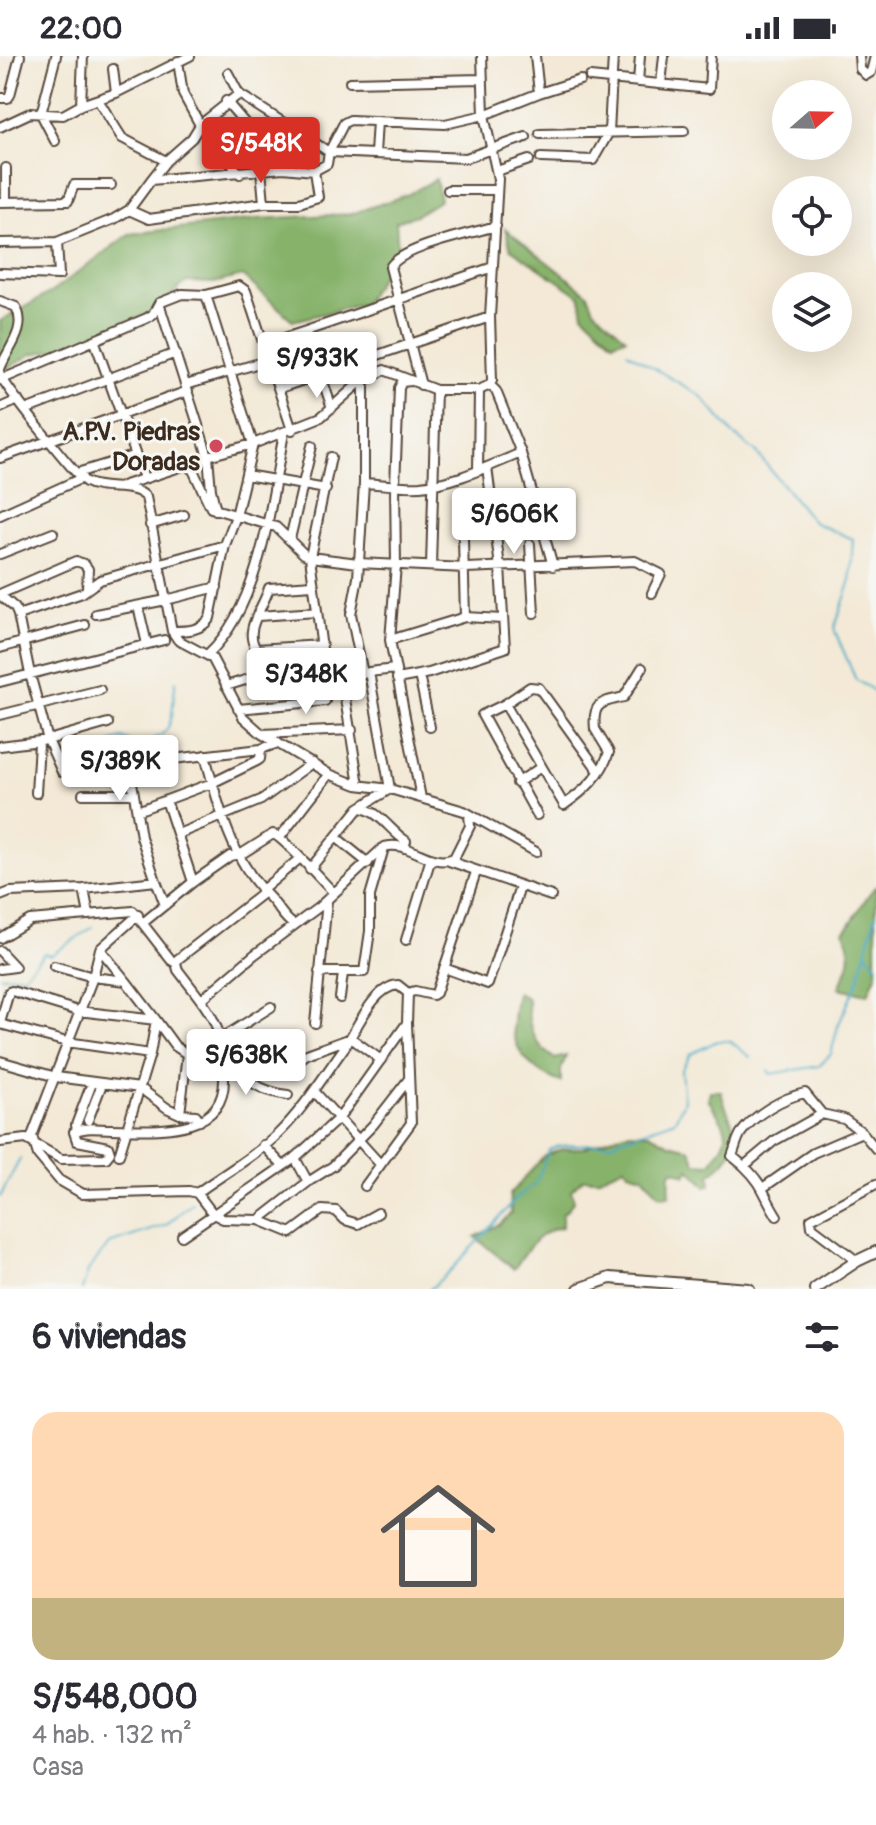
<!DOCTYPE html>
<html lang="es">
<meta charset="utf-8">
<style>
body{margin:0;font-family:Pangolin,sans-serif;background:#f7f7f7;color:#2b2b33;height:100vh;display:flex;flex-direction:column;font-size:30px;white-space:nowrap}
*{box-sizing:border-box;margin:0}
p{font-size:26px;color:#7c7c81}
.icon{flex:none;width:44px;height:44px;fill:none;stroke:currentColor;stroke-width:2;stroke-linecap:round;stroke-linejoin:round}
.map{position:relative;height:1233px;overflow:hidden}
.side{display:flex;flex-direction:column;background:#fff;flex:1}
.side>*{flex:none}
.needle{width:52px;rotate:70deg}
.buttons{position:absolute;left:772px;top:24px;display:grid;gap:16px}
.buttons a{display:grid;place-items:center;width:80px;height:80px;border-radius:50%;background:#fff;box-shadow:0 8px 32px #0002;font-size:40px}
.price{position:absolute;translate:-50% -68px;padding:0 18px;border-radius:8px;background:#fff;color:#222;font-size:26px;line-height:52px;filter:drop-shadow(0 2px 4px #0008)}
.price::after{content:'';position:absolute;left:50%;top:48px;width:24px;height:18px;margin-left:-12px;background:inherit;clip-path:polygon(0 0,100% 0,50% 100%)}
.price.current{background:#d93025;color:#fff}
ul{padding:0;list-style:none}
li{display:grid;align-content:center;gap:16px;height:424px;padding:0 32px}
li+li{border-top:2px solid #e1e1e2}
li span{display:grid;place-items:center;height:248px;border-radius:24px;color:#555}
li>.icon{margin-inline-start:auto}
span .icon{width:144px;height:144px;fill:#fffc;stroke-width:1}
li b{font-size:34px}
h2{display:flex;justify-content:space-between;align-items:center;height:96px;padding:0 32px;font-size:34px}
.status{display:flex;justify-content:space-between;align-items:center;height:56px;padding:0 40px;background:#fff;direction:ltr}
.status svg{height:22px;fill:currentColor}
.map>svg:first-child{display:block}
</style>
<div class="status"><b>22:00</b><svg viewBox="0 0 49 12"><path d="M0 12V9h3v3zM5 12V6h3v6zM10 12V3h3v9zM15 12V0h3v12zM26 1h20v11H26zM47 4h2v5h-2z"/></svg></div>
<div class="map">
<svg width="876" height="1233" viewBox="0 0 876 1233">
<rect width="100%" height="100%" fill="#f6f6f2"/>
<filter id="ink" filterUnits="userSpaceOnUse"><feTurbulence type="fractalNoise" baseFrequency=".0125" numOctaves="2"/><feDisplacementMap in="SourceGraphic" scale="16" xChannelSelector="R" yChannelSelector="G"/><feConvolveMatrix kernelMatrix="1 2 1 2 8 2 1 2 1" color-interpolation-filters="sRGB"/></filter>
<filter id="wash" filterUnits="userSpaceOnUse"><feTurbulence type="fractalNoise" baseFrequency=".006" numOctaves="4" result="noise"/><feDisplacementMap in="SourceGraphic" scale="32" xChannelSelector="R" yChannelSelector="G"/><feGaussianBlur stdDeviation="1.8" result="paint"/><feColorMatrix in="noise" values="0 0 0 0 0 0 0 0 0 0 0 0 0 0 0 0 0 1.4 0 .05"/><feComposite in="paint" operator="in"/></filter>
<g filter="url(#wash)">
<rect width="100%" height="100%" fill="#f3e9d6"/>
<path fill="#86b26a" stroke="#606e44" stroke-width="2" d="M436 123 440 144 416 159 396 166 398 195 363 248 293 265 243 220 214 227 186 226 154 254 138 262 55 294 32 298 0 317V265L53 235 129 178 257 163 351 158 409 138Z
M505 173 588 238 594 253 626 282 613 286 583 258 580 240 511 193Z
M876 830V919L868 938 839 932C850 906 854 903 844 875 858 861 862 844 876 830Z
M517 936 528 943C527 969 533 988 555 1003L566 1000 561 1014V1026C539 1019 516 1001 513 974 512 963 515 947 517 936Z
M710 1035H721C726 1064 749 1078 724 1106 720 1111 714 1114 710 1119L711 1129 706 1130 689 1113 686 1119 674 1114 670 1117 669 1140 659 1139 643 1120 629 1116 624 1111 597 1123H583L571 1134 574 1145 562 1159V1171C535 1176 527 1195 514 1213L475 1181 500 1168 511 1157 510 1138 545 1099 562 1093 583 1092 627 1076 649 1077 670 1088 690 1093 696 1107 710 1108C735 1076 728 1076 708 1043Z"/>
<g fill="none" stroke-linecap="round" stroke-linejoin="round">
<path stroke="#47aac6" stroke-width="2" d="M627 296 701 340 733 378 756 396 813 466 853 483 850 527 834 573 856 624 876 636
M0 698 30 690
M60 700 97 694 122 682 134 688C181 681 169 660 176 625
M866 894 876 910
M0 920 24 919 44 897 51 899 93 871
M768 1015 771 1018 819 1010 831 998 838 970 859 922 876 858
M0 1141 20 1103
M82 1233 89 1213 109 1188 166 1169 192 1147
M430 1233 452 1213 517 1142 536 1127 549 1094 559 1090 611 1087 675 1064 684 1045 681 1015 691 998 717 985H730L750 1001"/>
</g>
</g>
<g filter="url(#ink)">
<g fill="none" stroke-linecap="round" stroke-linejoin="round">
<g stroke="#57473a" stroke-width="12">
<path id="minor" d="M535 0 539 37
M859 0 860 13 866 19 871 16 875 0
M178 5 183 38 200 69
M113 13 116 37
M228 17 239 38 329 96 344 67 350 64 445 68 484 59 539 37 580 24
M590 21 709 33 711 0
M350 26 481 23
M638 26 640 0
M661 28 664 0
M0 42H8L10 39 20 0
M98 44 122 82 166 105
M226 45 283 112
M81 49 83 0
M0 71 30 57 63 59 81 49 116 37 190 0
M540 78 684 75
M55 85 41 58 56 0
M223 98 240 118
M375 98 377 65
M541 102 593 104 609 76 613 0
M261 113 264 147
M497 115 529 104
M151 124 166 105 192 82 200 69 239 38
M448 134H497
M0 146 68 145 74 129H111
M6 146V112
M129 154 149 163 264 147H299L318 141 314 115
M0 187 57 186 114 163 129 154 151 124 283 112 314 115 327 108 329 96 466 102 526 81
M0 217 59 219 57 186
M0 245 16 251C28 274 7 293 0 313
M159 247 182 238 206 239 239 230 246 235 292 374
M95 286 144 422
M274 303 269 287 306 275
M0 318C5 331 76 420 86 426 104 436 132 426 146 441L172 575 178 584 212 602 243 661 262 678 329 718 357 729 390 733 464 755 536 796
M0 324 147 262 153 258 159 247 208 400 211 434 216 454
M411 325 402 326 399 332 395 429 396 509 390 584 421 742
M186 329 269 304
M421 329 390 211C404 190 470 178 496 170
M490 329 496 335 521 397 553 510
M283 331 490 261
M0 352 18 344
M332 352 306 275 493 211
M25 354 176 297
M331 401 310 501 325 616 342 624 359 729
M0 402 188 335
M186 409 208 400 253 388 321 361 357 329 384 314 436 334H479L490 329 492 324 490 261 498 123 484 59 482 0
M478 415 479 334
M77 417 136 399
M246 419 326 433
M364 427C382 428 402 431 420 430 455 427 489 410 521 397
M122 430 186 409 193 414 211 452 276 471 304 498 310 501 358 507 466 512 635 505 661 518 652 537
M462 443 465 561
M0 459 82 422
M150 469 184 459
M290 483 312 390
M530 488 534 557
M0 498 53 477
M431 510 436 334
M313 529 269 532C263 553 243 573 256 593L322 589
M0 538 76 505 84 508 88 513 87 532
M0 539 15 552 18 559 30 618 48 684 108 667
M138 550 147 588
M96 558 166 544 217 531
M18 559 82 537 100 524 225 489
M258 560 317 556
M172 575C187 575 201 575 210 562L225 489 236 460 253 388 206 239
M390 584 465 561 503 563
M0 592 85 569
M208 598C261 549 271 445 284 377
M363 618 351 558 358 522 364 427V323
M419 619 430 671
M397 623 429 617 505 592 500 511 487 411
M342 624 369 616 395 613
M0 626 164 584
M226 630 255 621 325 616
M505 648 530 631 539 632 598 714
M238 653 325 645
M0 659 100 634
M262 678 352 674
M0 690 48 684 62 716 129 708
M205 699C218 749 232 805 269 841 278 850 284 863 294 869
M517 727 541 711
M36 737 39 687
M83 738H134
M166 744 193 826
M360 752C379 754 390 775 406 785L404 792
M137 755 212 727 257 705 260 703 261 693
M537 759 482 659 505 648 564 749C584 735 602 719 609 696L595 673C592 646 602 646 624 641L642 612
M178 778 261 744 312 707
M281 780 329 718
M337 782 368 807
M449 805 551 840
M310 813 359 752 390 733 369 616
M156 825 165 849
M84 833 89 859
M261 835 299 803
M0 840 10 836 84 833 156 825 141 781 129 708 261 693 278 687
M144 866 193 826 230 800 243 797 273 778C283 781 323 826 334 837
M0 882 30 864 133 855 171 904 176 907 178 914C210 956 225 969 224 1024 224 1082 151 1073 111 1073 98 1073 85 1070 74 1076L77 1085 108 1091 110 1097 106 1102 61 1103 26 1083 0 1086
M406 884 431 802
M100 893 93 921 32 1080 38 1099 59 1124 83 1138 189 1135 197 1137 213 1158 223 1163 259 1164 308 1126 295 1102
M0 895 15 911 0 913
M176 907 178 903 263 837
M54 910 93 921 126 925 156 964 150 998 119 1099
M444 912 488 928 520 831
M319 916H364L370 875V840L384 792
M126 925 100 893 138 859
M340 942 343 917
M201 944 254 899 319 851 384 791C408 783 430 813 454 802L470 770 469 759
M0 967 9 936 12 935 78 955 156 964 175 990 187 998 216 1002 236 999 297 1005 307 998 351 982 381 1004
M315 967 327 845
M0 968 67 986 150 998
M222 982 271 951
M225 1002C246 1023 257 1035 288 1039
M0 1005 56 1021 140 1032 167 1052 180 1058 196 1059 200 1065
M314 1035 380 1108
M180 1058 187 998
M88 1064 102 1028
M77 1074 76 1069 92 1027
M263 1089 283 1110
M744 1110 732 1100C735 1093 737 1083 741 1077 755 1058 782 1042 805 1037L822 1058 844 1063 862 1076 876 1093
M308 1126 333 1110 373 1069 408 1024
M365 1130 411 1067 407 967
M764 1131 813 1097 862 1076
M197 1137C223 1118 254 1101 277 1079 303 1054 323 1021 344 992 357 973 373 931 398 929L408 937
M777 1160C763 1138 764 1129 744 1110L774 1085 822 1058
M259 1164 291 1177 322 1154 336 1155 345 1164 358 1168 378 1157
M182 1180 295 1102 340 1061 407 967 408 937 415 935 433 939 436 937 476 816
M857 1205 812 1171 811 1163 876 1128"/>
</g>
<g stroke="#57473a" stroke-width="14">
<path id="major" d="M579 1233 610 1222 749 1233
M815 1233 857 1205 876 1196"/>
</g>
<use href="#minor" stroke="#fff" stroke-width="8"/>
<use href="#major" stroke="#fff" stroke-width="10"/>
</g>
</g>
<circle fill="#d1495b" stroke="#f6f6f2" stroke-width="3" cx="216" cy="390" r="8"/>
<g text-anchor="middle" stroke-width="6" stroke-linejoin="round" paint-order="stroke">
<g font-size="26" font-weight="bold" fill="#3b2a1e" stroke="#f6f6f2" text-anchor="end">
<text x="200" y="384">A.P.V. Piedras<tspan x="200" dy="30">Doradas</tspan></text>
</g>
</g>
</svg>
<div class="buttons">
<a><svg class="needle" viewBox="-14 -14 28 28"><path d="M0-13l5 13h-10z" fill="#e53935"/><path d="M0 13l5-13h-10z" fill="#7c7c81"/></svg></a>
<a><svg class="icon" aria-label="locate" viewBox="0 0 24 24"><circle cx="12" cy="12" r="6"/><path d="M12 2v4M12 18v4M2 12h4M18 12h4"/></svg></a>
<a><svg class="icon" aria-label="layers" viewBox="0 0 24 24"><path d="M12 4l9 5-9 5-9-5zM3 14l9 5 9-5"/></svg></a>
</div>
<b class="price current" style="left:261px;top:129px">S/548K</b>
<b class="price" style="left:317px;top:344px">S/933K</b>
<b class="price" style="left:514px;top:500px">S/606K</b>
<b class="price" style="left:306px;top:660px">S/348K</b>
<b class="price" style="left:120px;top:747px">S/389K</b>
<b class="price" style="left:246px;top:1041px">S/638K</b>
</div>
<section class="side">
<h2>6 viviendas<svg class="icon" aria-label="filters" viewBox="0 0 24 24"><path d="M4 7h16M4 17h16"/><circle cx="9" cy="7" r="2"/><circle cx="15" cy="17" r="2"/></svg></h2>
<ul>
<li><span style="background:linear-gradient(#ffd9b3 75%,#c2b280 0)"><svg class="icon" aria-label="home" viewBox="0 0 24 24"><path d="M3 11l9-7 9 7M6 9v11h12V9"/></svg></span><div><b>S/548,000</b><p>4 hab. · 132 m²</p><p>Casa</p></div></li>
</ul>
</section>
